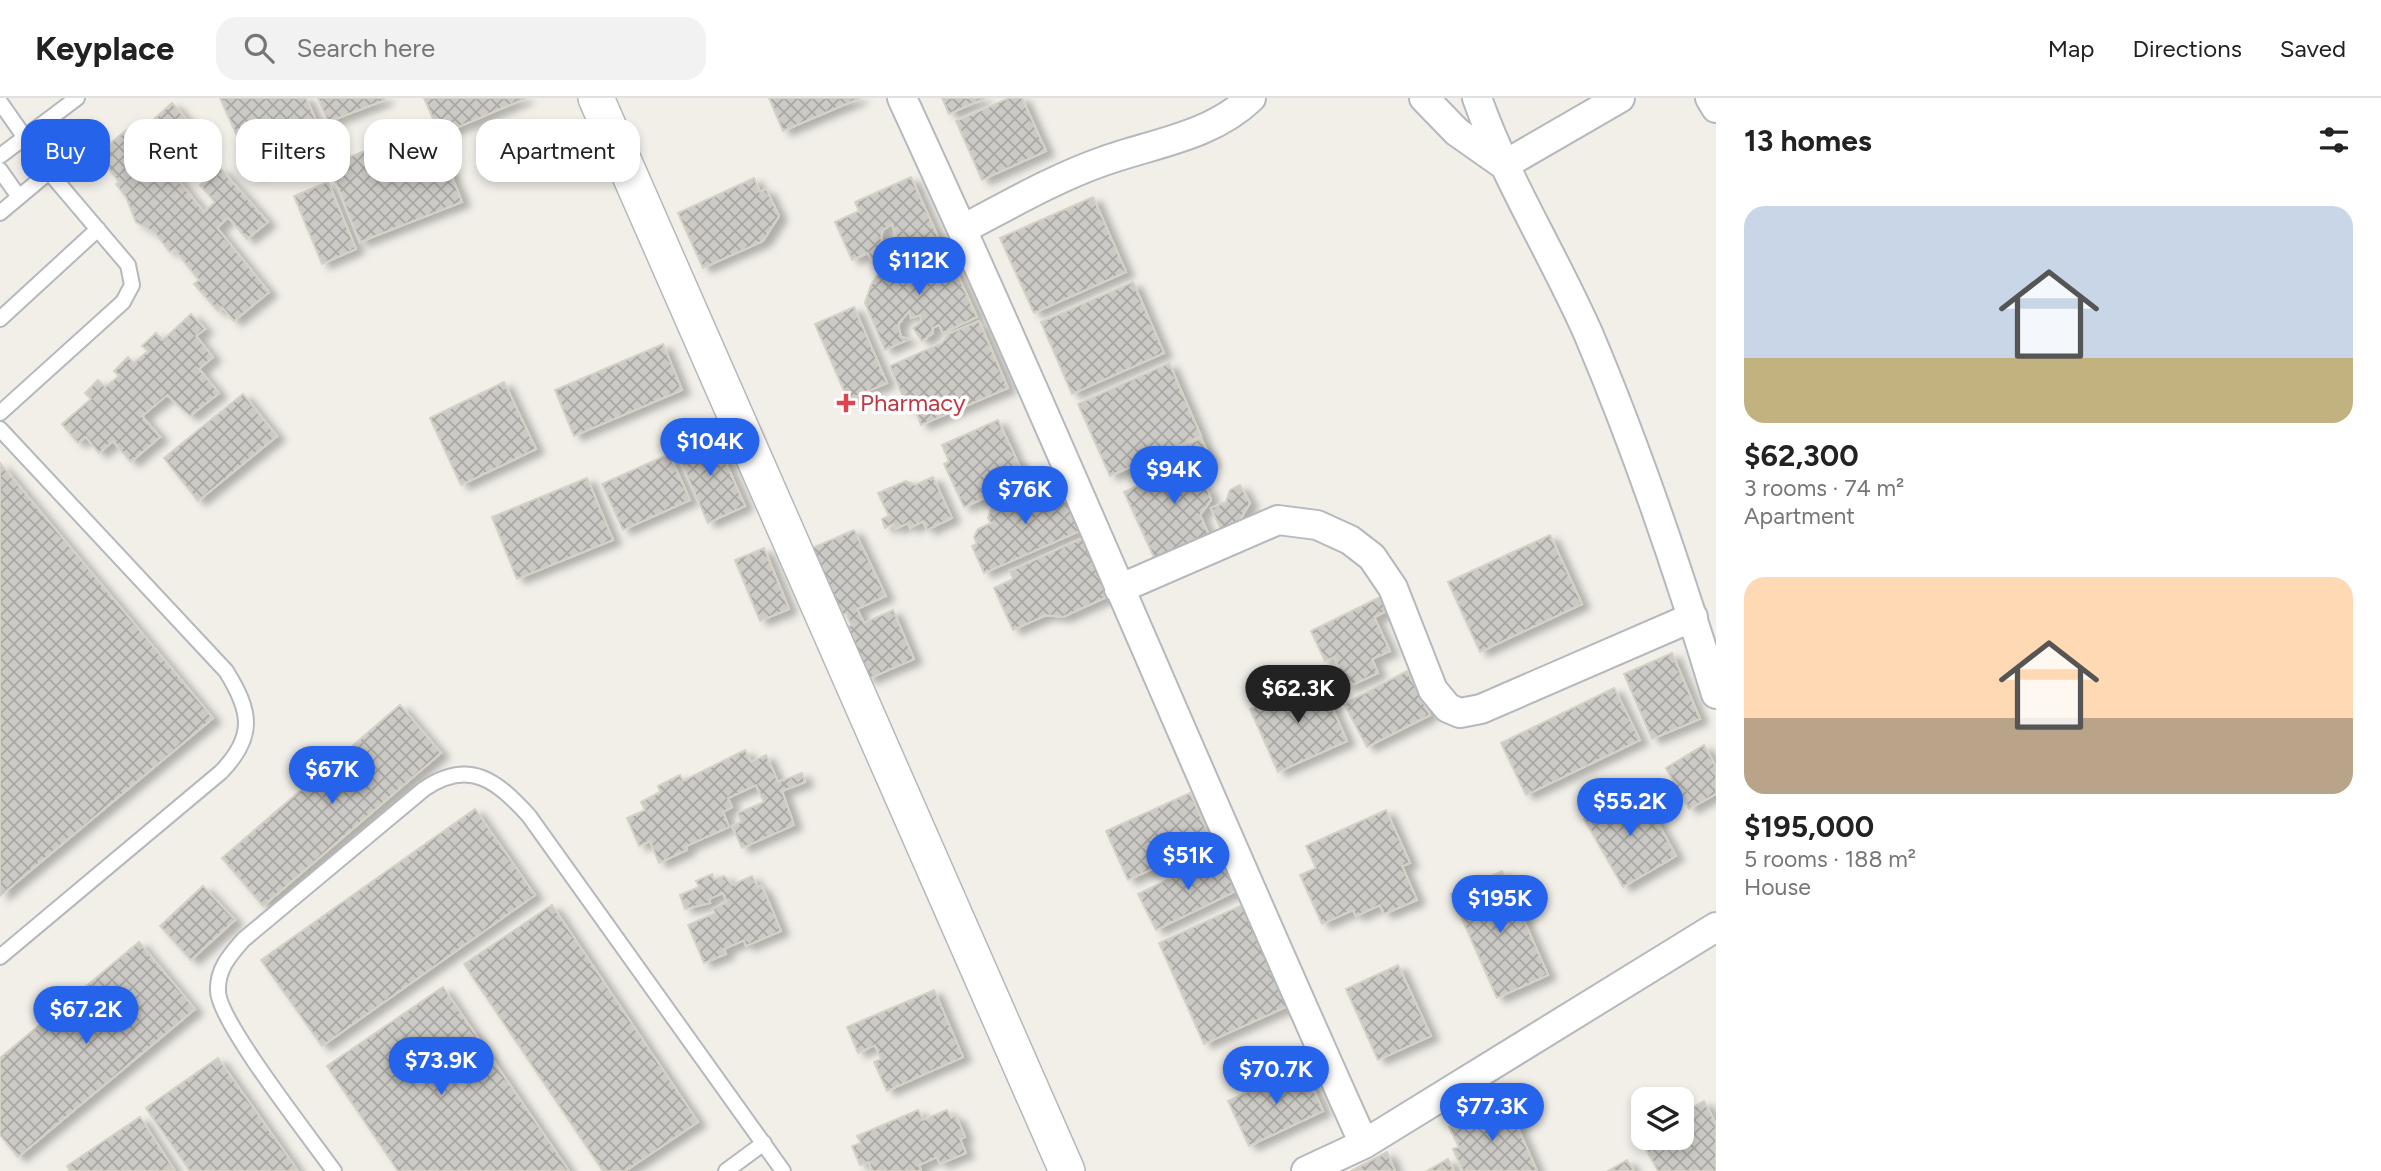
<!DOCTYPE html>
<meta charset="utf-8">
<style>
body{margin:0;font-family:Figtree,sans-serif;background:#f2f2f2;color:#222;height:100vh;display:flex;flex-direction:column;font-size:26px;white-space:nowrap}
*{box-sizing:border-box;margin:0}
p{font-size:23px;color:#767676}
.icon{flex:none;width:38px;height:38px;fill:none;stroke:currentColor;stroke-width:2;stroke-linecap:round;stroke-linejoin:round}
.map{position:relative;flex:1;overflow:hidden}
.details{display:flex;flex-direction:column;background:#fff;width:665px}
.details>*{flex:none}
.hud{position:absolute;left:21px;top:21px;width:665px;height:63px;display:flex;gap:14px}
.tools{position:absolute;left:1631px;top:989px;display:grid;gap:14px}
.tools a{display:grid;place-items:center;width:63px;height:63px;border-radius:14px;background:#fff;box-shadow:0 4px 10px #0003;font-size:35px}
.price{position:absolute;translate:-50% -60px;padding:0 16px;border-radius:24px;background:#2563eb;color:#fff;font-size:23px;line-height:46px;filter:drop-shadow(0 2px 4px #0008)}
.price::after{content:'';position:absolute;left:50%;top:42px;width:21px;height:16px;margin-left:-10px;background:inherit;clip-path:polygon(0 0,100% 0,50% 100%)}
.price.selected{background:#222;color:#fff}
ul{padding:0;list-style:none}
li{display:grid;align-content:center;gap:14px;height:371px;padding:0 28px}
li span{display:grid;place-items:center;height:217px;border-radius:21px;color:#555}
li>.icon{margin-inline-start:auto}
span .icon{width:126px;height:126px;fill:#fffc;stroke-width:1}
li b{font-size:30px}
h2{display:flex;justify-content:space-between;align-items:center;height:84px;padding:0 28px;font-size:30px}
.tag{padding:0 24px;border-radius:21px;background:#fff;box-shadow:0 4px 10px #0003;font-size:24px;line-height:63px}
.tag.selected{background:#2563eb;color:#fff}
header{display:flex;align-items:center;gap:42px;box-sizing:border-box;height:98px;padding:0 35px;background:#fff;border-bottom:2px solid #e0e0e0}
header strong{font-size:33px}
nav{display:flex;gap:38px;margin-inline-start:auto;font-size:24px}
.search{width:490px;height:63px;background:#f2f2f2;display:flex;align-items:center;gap:18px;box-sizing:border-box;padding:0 24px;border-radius:21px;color:#767676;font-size:26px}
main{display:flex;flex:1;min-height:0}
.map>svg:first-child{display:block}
</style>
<header>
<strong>Keyplace</strong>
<div class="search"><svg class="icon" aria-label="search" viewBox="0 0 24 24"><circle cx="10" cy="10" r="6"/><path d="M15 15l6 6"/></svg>Search here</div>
<nav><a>Map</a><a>Directions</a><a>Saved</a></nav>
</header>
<main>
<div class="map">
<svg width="1716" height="1073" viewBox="0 0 1716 1073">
<defs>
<pattern id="building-cross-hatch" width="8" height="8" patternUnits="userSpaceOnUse" patternTransform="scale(1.75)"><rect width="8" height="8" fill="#cccac5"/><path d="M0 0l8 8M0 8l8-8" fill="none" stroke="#a9a8a4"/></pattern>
<filter id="shadow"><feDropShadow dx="8" dy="4.5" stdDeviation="3.5" flood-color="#0004"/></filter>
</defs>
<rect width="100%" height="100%" fill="#f1efe8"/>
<path fill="url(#building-cross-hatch)" stroke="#d6d1c6" stroke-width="2" filter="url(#shadow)" d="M220 0H306L326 45 254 76Z
M318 0H384L385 2 328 24Z
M424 0H526L440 37Z
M769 0H860L783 33Z
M942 0H985L949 16Z
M1009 0H1022L1046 53 982 82 956 23Z
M172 5 206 43 187 61 179 53 165 66 204 114 215 104 200 87 220 70 268 124 247 141 228 119 217 130 269 194 234 223 222 209 218 213 194 186 199 182 174 151 170 154 155 135 136 124 126 99 116 86 119 84 97 56 133 27 144 40 156 29 152 23Z
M431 27 462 104 360 144 329 67Z
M911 79 938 139 902 155 892 126 883 132 881 140 888 155 871 162 868 155 852 162 835 124 859 113 855 104Z
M754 80 760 94 766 91 779 118 763 143 703 170 678 115Z
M328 84 356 151 322 166 294 98Z
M1093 99 1126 174 1034 215 1000 140Z
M943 145 977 219 943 235 939 227 932 230 933 235 922 243 913 230 922 223 920 217 911 220 909 213 898 227 901 239 909 241 885 252 865 205 871 187 879 174Z
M1133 184 1164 255 1072 296 1041 224Z
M854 209 887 285 848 302 815 226Z
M191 216 205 231 196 238 213 259 199 271 219 295 190 318 167 297 142 318 160 339 131 364 113 343 99 355 86 339 78 345 62 326 91 301 85 295 98 282 105 289 119 278 114 273 128 259 134 265 148 253 142 248 156 235 163 242Z
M979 223 1008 290 921 327 914 309 908 311 890 268 942 245 948 236Z
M663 246 682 292 574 338 555 292Z
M1169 265 1201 338 1110 378 1078 306Z
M504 284 536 351 461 387 430 320Z
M243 296 277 338 198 403 164 360Z
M998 322 1026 382 964 409 944 366 949 363 942 347Z
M713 336 745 408 708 425 676 353Z
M1201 340 1212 363 1193 372 1201 391 1207 390 1211 402 1200 417 1212 444 1158 468 1124 394 1179 369 1172 353Z
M669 356 690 402 623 432 602 386Z
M0 365 213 620 0 798Z
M933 379 952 420 927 432 923 423 910 430 908 425 895 431 893 426 885 430 882 421 889 418 878 395 906 383 915 387Z
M587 380 613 442 517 481 492 419Z
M1059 380 1082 432 984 475 972 448 977 446 974 439 978 431 991 425 988 420 991 410Z
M1240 387 1250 405 1235 430 1223 436 1211 410 1226 404 1230 392Z
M854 432 886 498 857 511 864 525 893 512 914 561 868 581 845 530 851 527 846 515 843 517 835 500 832 501 810 451Z
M1550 437 1582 506 1480 554 1448 484Z
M1087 438 1113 496 1063 519 1046 517 1013 532 994 490 1013 481 1010 473Z
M764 450 789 511 760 523 735 462Z
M1380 499 1387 513 1374 519 1390 553 1372 561 1378 575 1348 589 1334 559 1325 563 1311 533Z
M1672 555 1700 621 1652 641 1624 576Z
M1407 573 1430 617 1367 649 1344 606Z
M1319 580 1347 643 1278 674 1250 611Z
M1614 590 1640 642 1526 697 1501 645Z
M400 607 441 655 263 808 222 760Z
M1704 647 1716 669V696L1689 711 1666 670Z
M745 652 751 664 766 657 778 684 802 675 805 684 782 693 794 727 742 750 732 728 741 724 738 715 764 704 756 687 728 700 732 709 723 714 729 729 686 748 687 752 659 765 650 743 639 748 627 720 645 712 641 704 660 694 658 688 680 677 683 683Z
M1639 691 1676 758 1623 789 1584 721Z
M1190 695 1212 744 1128 782 1106 733Z
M475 711 535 797 322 948 261 862Z
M1386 712 1410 765 1402 768 1417 802 1384 816 1380 807 1356 818 1353 812 1322 826 1300 777 1316 770 1306 748Z
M1220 756 1238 792 1156 832 1138 796Z
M1502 773 1548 877 1497 900 1451 796Z
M712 776 714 782 724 778 732 787 752 778 758 790 761 788 765 795 781 833 746 848 744 842 724 851 726 856 704 865 688 827 715 815 713 811 727 804 723 795 709 801 710 805 685 811 680 797 699 789 696 783Z
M203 788 235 822 191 862 160 828Z
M552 807 698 1024 625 1073H603L464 866Z
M1242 807 1288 908 1204 946 1159 845Z
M139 844 195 911 18 1059 0 1037V960Z
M1398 867 1431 938 1378 962 1346 891Z
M443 889 569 1073H398L327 968Z
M934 892 963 959 887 993 874 964 881 961 875 947 858 955 847 929Z
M218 960 298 1073H190L146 1010Z
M1303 968 1323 1013 1249 1048 1228 1003Z
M1506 1003 1537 1073H1463L1453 1051 1459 1049 1449 1029Z
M1704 1003 1716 1026V1073H1658L1639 1038 1682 1040V1015Z
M918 1012 923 1022 947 1012 951 1020 956 1018 965 1039 960 1041 966 1055 940 1066 937 1059 919 1067 921 1073H872L869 1064 860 1067 852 1048 861 1045 857 1038Z
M140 1019 175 1073H70L67 1068Z
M1387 1054 1395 1073H1351Z
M1448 1061 1454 1073H1427Z
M1627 1062 1634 1073H1608Z"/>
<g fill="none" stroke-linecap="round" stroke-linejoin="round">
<g stroke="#b5b8bc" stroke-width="18">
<path id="service" d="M0 4 49 74 128 167 132 187 123 204 0 315
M0 58 77 0
M0 72 19 99
M0 115 49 74
M0 221 98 131
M0 331 226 573C251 613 256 638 221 674L0 859
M334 1073C312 1042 218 923 218 893 217 871 230 857 243 842L424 691C470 660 497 683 529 718L783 1073
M726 1073 764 1045"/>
</g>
<g stroke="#b5b8bc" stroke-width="32">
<path id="minor" d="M902 0C1062 346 1207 699 1364 1046
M1424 0 1457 34 1504 67
M1477 0C1506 82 1553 156 1588 235 1638 353 1679 474 1716 596
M1710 0 1716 10
M1504 67 1620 0
M963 131C1009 107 1055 80 1104 63 1154 45 1210 39 1251 0
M1119 491 1278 422 1317 427 1350 442 1372 459 1393 490 1433 592 1448 610 1460 615 1481 611 1693 519
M1306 1073 1364 1046 1716 829"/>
</g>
<g stroke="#b5b8bc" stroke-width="38">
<path id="tertiary" d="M596 0 1067 1073"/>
</g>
<use href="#service" stroke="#fff" stroke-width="14"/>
<use href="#minor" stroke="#fff" stroke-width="28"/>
<use href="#tertiary" stroke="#fff" stroke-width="35"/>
</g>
<path fill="#e0444e" stroke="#fff" stroke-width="2.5" d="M842.5 294.5h7v7h7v7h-7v7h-7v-7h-7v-7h7z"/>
<g text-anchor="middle" stroke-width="7" stroke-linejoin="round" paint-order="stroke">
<g font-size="24" fill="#be3a42" stroke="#fff" text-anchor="start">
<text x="860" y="313">Pharmacy</text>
</g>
</g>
</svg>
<div class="tools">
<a><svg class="icon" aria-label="layers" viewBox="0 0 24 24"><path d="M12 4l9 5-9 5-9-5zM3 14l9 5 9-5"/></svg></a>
</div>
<b class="price" style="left:919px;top:199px">$112K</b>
<b class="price" style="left:710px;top:380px">$104K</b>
<b class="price" style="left:1174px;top:408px">$94K</b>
<b class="price" style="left:1025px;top:428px">$76K</b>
<b class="price selected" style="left:1298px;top:627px">$62.3K</b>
<b class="price" style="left:332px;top:708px">$67K</b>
<b class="price" style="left:1630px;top:740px">$55.2K</b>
<b class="price" style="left:1188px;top:794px">$51K</b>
<b class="price" style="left:1500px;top:837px">$195K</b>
<b class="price" style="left:86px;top:948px">$67.2K</b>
<b class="price" style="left:441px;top:999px">$73.9K</b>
<b class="price" style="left:1276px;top:1008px">$70.7K</b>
<b class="price" style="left:1492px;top:1045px">$77.3K</b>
<div class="hud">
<a class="tag selected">Buy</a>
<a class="tag">Rent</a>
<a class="tag">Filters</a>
<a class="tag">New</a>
<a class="tag">Apartment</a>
</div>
</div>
<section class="details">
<h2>13 homes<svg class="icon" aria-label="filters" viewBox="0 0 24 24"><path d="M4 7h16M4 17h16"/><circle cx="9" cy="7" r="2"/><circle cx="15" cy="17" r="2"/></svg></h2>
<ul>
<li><span style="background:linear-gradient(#c9d6e8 70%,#c2b280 0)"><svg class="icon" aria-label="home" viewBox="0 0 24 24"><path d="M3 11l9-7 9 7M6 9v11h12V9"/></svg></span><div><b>$62,300</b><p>3 rooms · 74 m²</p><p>Apartment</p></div></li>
<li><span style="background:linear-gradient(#ffd9b3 65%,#b9a48a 0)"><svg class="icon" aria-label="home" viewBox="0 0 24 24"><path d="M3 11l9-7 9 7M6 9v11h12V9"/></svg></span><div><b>$195,000</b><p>5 rooms · 188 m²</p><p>House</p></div></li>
</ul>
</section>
</main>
